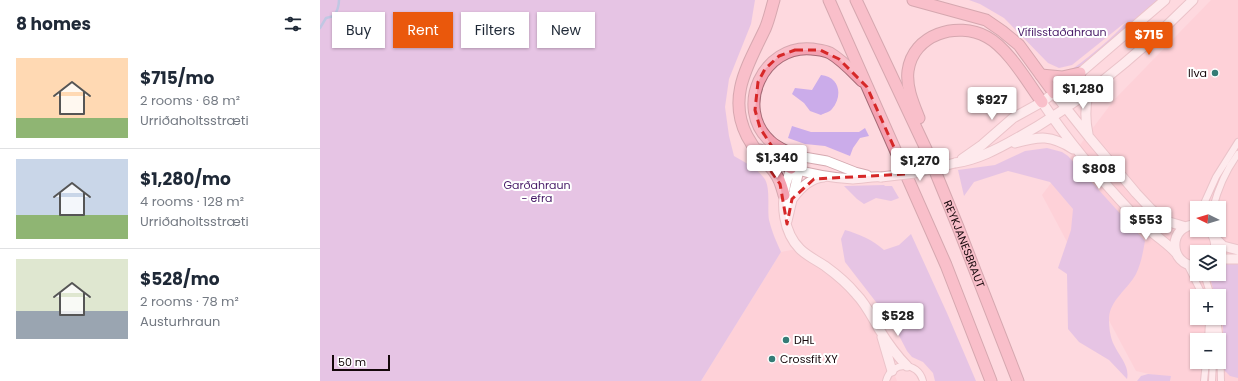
<!DOCTYPE html>
<meta charset="utf-8">
<style>
body{margin:0;font-family:Poppins,sans-serif;background:#f2f2f3;color:#1f2937;height:100vh;display:flex;flex-direction:column;font-size:15px;white-space:nowrap}
*{box-sizing:border-box;margin:0}
p{font-size:13px;color:#747a83}
.icon{flex:none;width:22px;height:22px;fill:none;stroke:currentColor;stroke-width:2;stroke-linecap:round;stroke-linejoin:round}
.map{position:relative;flex:1;overflow:hidden}
.panel{display:flex;flex-direction:column;background:#fff;width:320px}
.panel>*{flex:none}
.top-card{position:absolute;left:12px;top:12px;width:380px;height:36px;display:flex;gap:8px}
.needle{width:26px;rotate:275deg}
.tools{position:absolute;left:870px;top:201px;display:grid;gap:8px}
.tools a{display:grid;place-items:center;width:36px;height:36px;border-radius:0px;background:#fff;box-shadow:0 1px 3px #0004;font-size:20px}
.scale{position:absolute;left:12px;bottom:10px;width:58px;box-sizing:border-box;padding-left:4px;border:2px solid #15070a;border-top:0;font-size:11px;line-height:14px;white-space:nowrap;color:#15070a;-webkit-text-stroke:3px #fff;paint-order:stroke}
.price{position:absolute;translate:-50% -34px;padding:0 9px;border-radius:4px;background:#fff;color:#222;font-size:13px;line-height:26px;filter:drop-shadow(0 1px 2px #0008)}
.price::after{content:'';position:absolute;left:50%;top:24px;width:12px;height:9px;margin-left:-6px;background:inherit;clip-path:polygon(0 0,100% 0,50% 100%)}
.price.on{background:#ea580c;color:#fff}
ul{padding:0;list-style:none}
li{display:flex;align-items:center;gap:12px;height:100px;padding:0 16px}
li+li{border-top:1px solid #e0e1e3}
li span{display:grid;place-items:center;flex:none;width:112px;height:80px;border-radius:0px;color:#555}
li>.icon{margin-inline-start:auto}
span .icon{width:48px;height:48px;fill:#fffc;stroke-width:1}
li b{font-size:17px}
h2{display:flex;justify-content:space-between;align-items:center;height:48px;padding:0 16px;font-size:17px}
.tag{padding:0 14px;border-radius:0px;background:#fff;box-shadow:0 1px 3px #0004;font-size:14px;line-height:36px}
.tag.on{background:#ea580c;color:#fff}
main{display:flex;flex:1;min-height:0}
.map>svg:first-child{display:block}
</style>
<main>
<section class="panel">
<h2>8 homes<svg class="icon" aria-label="filters" viewBox="0 0 24 24"><path d="M4 7h16M4 17h16"/><circle cx="9" cy="7" r="2"/><circle cx="15" cy="17" r="2"/></svg></h2>
<ul>
<li><span style="background:linear-gradient(#ffd9b3 75%,#8fb573 0)"><svg class="icon" aria-label="home" viewBox="0 0 24 24"><path d="M3 11l9-7 9 7M6 9v11h12V9"/></svg></span><div><b>$715/mo</b><p>2 rooms · 68 m²</p><p>Urriðaholtsstræti</p></div></li>
<li><span style="background:linear-gradient(#c9d6e8 70%,#8fb573 0)"><svg class="icon" aria-label="home" viewBox="0 0 24 24"><path d="M3 11l9-7 9 7M6 9v11h12V9"/></svg></span><div><b>$1,280/mo</b><p>4 rooms · 128 m²</p><p>Urriðaholtsstræti</p></div></li>
<li><span style="background:linear-gradient(#dfe7d0 65%,#9aa5b1 0)"><svg class="icon" aria-label="home" viewBox="0 0 24 24"><path d="M3 11l9-7 9 7M6 9v11h12V9"/></svg></span><div><b>$528/mo</b><p>2 rooms · 78 m²</p><p>Austurhraun</p></div></li>
</ul>
</section>
<div class="map">
<svg width="918" height="381" viewBox="0 0 918 381">
<rect width="100%" height="100%" fill="#fed9df"/>
<path fill="#fec8d1" fill-rule="evenodd" d="M891 0H918V381H848V378L816 371 722 195 794 100ZM877 208H899V230H877ZM877 252H899V274H877ZM877 296H899V318H877ZM877 340H899V362H877Z
M482 248 521 280 550 312 577 381H381L461 252Z"/>
<path fill="#cbacea" d="M0 0H435L431 24 409 79 405 107 409 136 414 156C424 162 437 168 444 178 451 187 447 208 449 220 452 232 456 241 461 252L381 381H0Z
M649 0H839L753 72 751 70C767 59 795 36 807 21L752 65 739 68 728 63 684 18 660 4Z
M501 75C520 77 523 96 512 109 510 112 504 113 501 115L490 111 484 103 472 94 475 88 492 90Z
M472 126 491 132H539L545 128 549 136 540 138 533 148 530 156 505 146 485 144 468 138Z
M727 148 742 152 748 156 825 241C823 252 821 264 816 274 808 289 790 300 789 318 789 327 790 337 794 345 799 356 810 366 807 379L789 360 759 342 748 329 747 274 738 268 751 230 753 209 730 182 688 171 654 182 644 196 638 170 675 165 705 151Z
M564 185 565 186H572L579 198 571 201 556 198 544 204 537 199 524 186Z
M525 230C539 234 553 240 564 250L579 245 591 234 627 313 656 381H615L613 373 603 362 592 357 587 351 573 324 525 262 521 239Z
M908 262 918 264V378L910 376 904 370 903 327 899 306V296H895L889 274H899V263Z
M828 374 851 376 850 381H817L821 376Z"/>
<g fill="none" stroke-linecap="round" stroke-linejoin="round">
<path stroke="#77b2e8" stroke-width="2.5" d="M0 28 6 18 14 16C18 10 19 6 19 0"/>
<g stroke="#d5a9b0" stroke-width="8">
<path id="street" d="M882 208 896 177 918 142
M893 208C898 189 906 170 918 154
M867 264 883 296
M884 274 891 296
M890 318 893 324V340
M897 318 900 341 901 381
M888 340 889 322
M566 381C571 361 598 361 603 381
M884 381 886 362
M892 381 893 362"/>
</g>
<g stroke="#d5a9b0" stroke-width="11">
<path id="secondary" d="M734 93 769 137 816 193 831 209 846 221 866 227
M722 102C748 141 781 180 813 214 820 220 826 227 833 233 841 240 849 245 856 253
M768 134C765 120 765 108 768 94
M695 143C720 136 731 135 753 149
M478 156 507 161 535 172 547 175
M484 157C472 161 470 172 466 183 461 204 463 232 480 249 487 256 496 260 505 266 516 274 527 283 536 294 546 304 552 317 559 329 567 342 576 355 587 366
M642 159 662 145 693 118 722 102 760 73 845 0
M635 163C657 160 678 149 697 138 763 102 820 53 873 0
M471 168C491 174 512 178 533 179 542 179 552 176 561 177
M473 198C481 187 491 178 504 177
M467 221 479 170V165
M877 225C848 223 847 266 877 266
M889 230C895 236 897 243 895 252
M895 238 903 246 918 250
M899 259H918
M562 337 572 371"/>
</g>
<g stroke="#a66b77" stroke-width="13">
<g id="highway">
<path d="M454 0C451 10 449 20 445 29 428 65 407 97 427 136 432 145 438 154 445 161 448 165 452 168 455 173 460 179 462 188 464 195"/>
<path d="M509 0 626 265 671 381"/>
<path id="s1" d="M536 0 606 149 638 227 698 381"/>
<path d="M593 0 666 20 682 31 699 45 734 93"/>
<path d="M721 75 742 77 760 73"/>
<path d="M599 118C593 103 586 87 588 71 593 34 637 21 667 37 688 48 708 83 722 102"/>
<path d="M440 150 452 158 471 168"/>
<path d="M471 154C464 150 456 147 450 141 414 108 443 44 492 49 498 50 504 50 510 53 522 60 532 71 542 81"/>
</g>
</g>
<use href="#street" stroke="#fff" stroke-width="6"/>
<use href="#secondary" stroke="#fff" stroke-width="9"/>
<use href="#highway" stroke="#f4a1b1" stroke-width="11"/>
<g stroke="#d5a9b0" stroke-width="11" stroke-linecap="butt">
<path id="secondary-bridge" d="M561 177 595 173 635 163"/>
</g>
<use href="#secondary-bridge" stroke="#fff" stroke-width="9"/>
</g>
<path d="M0 0H918V381H0ZM475 50H500L519 59 547 87 586 174 494 179 472 199 467 224 460 184 434 147 464 165 440 128 435 110 438 82 445 69 459 56Z" fill="#fed9df" fill-opacity=".55" fill-rule="evenodd"/>
<path fill="none" stroke="#d62828" stroke-width="3" stroke-dasharray="8 5" stroke-linejoin="round" d="M475 50H500L519 59 547 87 586 174 494 179 472 199 467 224 460 184 434 147 464 165 440 128 435 110 438 82 445 69 459 56Z"/>
<g fill="#357c76" stroke="#fff" stroke-width="1.5">
<circle cx="895" cy="73" r="4"/>
<circle cx="466" cy="340" r="4"/>
<circle cx="452" cy="359" r="4"/>
</g>
<g text-anchor="middle" stroke-width="4" stroke-linejoin="round" paint-order="stroke">
<g font-size="11" fill="#471a67" stroke="#fff">
<text x="742" y="36">Vífilsstaðahraun</text>
<text x="217" y="189">Garðahraun<tspan x="217" dy="13">- efra</tspan></text>
</g>
<g font-size="11" fill="#15070a" stroke="#fff" text-anchor="start">
<text x="887" y="77" text-anchor="end">Ilva</text>
<text x="474" y="344">DHL</text>
<text x="460" y="363">Crossfit XY</text>
</g>
<g font-size="11" fill="#15070a" stroke="#fff">
<text dy="4" stroke="none"><textPath href="#s1" startOffset="267">REYKJANESBRAUT</textPath></text>
</g>
</g>
</svg>
<div class="tools">
<a><svg class="needle" viewBox="-14 -14 28 28"><path d="M0-13l5 13h-10z" fill="#e53935"/><path d="M0 13l5-13h-10z" fill="#747a83"/></svg></a>
<a><svg class="icon" aria-label="layers" viewBox="0 0 24 24"><path d="M12 4l9 5-9 5-9-5zM3 14l9 5 9-5"/></svg></a>
<a>+</a>
<a>−</a>
</div>
<div class="scale">50 m</div>
<b class="price on" style="left:829px;top:56px">$715</b>
<b class="price" style="left:763px;top:110px">$1,280</b>
<b class="price" style="left:672px;top:121px">$927</b>
<b class="price" style="left:457px;top:179px">$1,340</b>
<b class="price" style="left:600px;top:182px">$1,270</b>
<b class="price" style="left:779px;top:190px">$808</b>
<b class="price" style="left:826px;top:241px">$553</b>
<b class="price" style="left:578px;top:337px">$528</b>
<div class="top-card">
<a class="tag">Buy</a>
<a class="tag on">Rent</a>
<a class="tag">Filters</a>
<a class="tag">New</a>
</div>
</div>
</main>
